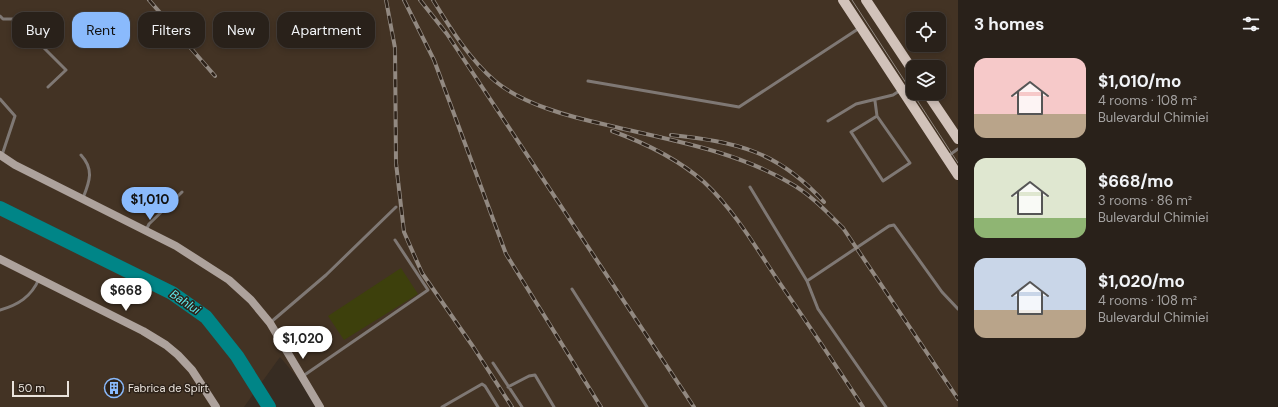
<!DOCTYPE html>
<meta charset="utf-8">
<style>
body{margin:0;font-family:"DM Sans",sans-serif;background:#312923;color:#f1f3f6;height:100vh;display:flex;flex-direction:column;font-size:15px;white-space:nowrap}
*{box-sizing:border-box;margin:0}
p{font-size:13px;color:#a5a3a2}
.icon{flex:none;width:22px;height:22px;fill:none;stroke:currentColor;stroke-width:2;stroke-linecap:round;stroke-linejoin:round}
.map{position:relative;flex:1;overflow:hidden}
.details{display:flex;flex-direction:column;background:#29211a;width:320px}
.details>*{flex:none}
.banner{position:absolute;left:12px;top:12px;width:380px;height:36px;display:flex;gap:8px}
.buttons{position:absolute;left:906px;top:12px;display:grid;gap:8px}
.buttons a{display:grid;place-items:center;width:40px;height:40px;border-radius:8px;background:#29211a;box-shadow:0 2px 6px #0003,0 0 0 1px #453e39;font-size:20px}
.scale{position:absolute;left:12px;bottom:10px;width:57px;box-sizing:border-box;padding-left:4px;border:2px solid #eae3dc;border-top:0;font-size:11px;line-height:14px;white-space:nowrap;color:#eae3dc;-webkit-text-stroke:3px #2d2219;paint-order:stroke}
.price{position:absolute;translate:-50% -34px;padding:0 9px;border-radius:14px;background:#fff;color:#222;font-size:13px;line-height:26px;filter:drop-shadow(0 1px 2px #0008)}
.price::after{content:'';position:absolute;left:50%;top:24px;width:12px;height:9px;margin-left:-6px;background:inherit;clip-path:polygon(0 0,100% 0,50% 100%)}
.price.current{background:#8abafc;color:#111}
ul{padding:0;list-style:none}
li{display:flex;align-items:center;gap:12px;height:100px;padding:0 16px}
li span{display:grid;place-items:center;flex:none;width:112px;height:80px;border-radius:12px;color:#555}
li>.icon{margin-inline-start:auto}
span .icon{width:48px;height:48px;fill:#fffc;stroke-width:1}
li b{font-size:17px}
h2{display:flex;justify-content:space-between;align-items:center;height:48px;padding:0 16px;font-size:17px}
.pill{padding:0 14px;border-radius:12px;background:#29211a;box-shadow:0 2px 6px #0003,0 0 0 1px #453e39;font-size:14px;line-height:36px}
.pill.current{background:#8abafc;color:#111}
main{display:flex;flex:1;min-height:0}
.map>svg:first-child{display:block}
</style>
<main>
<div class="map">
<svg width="958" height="407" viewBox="0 0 958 407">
<rect width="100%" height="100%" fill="#372c22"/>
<path fill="#433324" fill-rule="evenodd" d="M0 0H958V407H322L280 357 244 407H0ZM913 19H939V45H913ZM913 67H939V93H913Z"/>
<path fill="#3d400c" d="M401 268 418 294 344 340 328 316Z"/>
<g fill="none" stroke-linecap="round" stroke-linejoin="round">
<path stroke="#008587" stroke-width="14" d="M0 208 172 293 206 317 237 356 269 407"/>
<path stroke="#7f7874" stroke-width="3" d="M0 16 3 19H15L66 70 48 87
M588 81 739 107 858 29
M0 99 15 116 2 155
M875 101 877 116 910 163 883 181 851 132 877 116
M828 121 856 104 893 95 913 82
M81 155C94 169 90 181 83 198
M948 156 958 149
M750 187 807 281 818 309 886 407
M146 230 149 224 182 192
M807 281 889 226 894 225 942 292 958 309
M572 289 647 407
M0 310C18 305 31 297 39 279
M271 322 326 275 396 207
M493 363 522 407
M303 376 428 290 395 240
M508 387 529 376 535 375 554 407
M442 407 482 384 485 386 498 407"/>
<path stroke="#ada29c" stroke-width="8" d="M0 155 15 165 176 246 229 280 251 300 270 323 320 407
M0 259 143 331 166 345 178 355 192 370 216 407"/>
<path stroke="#d1c2ba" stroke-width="10" d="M843 0 958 175
M866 0 913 71
M927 93 958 139"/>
<path stroke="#928981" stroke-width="1" d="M852 0 958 163"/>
<g stroke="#928981" stroke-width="4">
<path id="rail" d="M149 0 215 76
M386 0 395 48 396 163 404 232 422 273 474 348 512 407
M404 0 434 60 506 254 601 407
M420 0 447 34 694 407
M433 0C450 28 470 60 495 81 524 105 571 117 607 125 669 140 734 150 790 183 810 194 827 212 843 228L958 399
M612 131C645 143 678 159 704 182 734 210 755 246 777 279 806 321 835 364 863 407
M671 135C737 142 778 151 824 202"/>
</g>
<use href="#rail" stroke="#2d2219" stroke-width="2.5" stroke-dasharray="8" stroke-linecap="butt"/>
</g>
<defs>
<g id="building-ring" transform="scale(1)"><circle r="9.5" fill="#2d2219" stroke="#8abafc" stroke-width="1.5"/><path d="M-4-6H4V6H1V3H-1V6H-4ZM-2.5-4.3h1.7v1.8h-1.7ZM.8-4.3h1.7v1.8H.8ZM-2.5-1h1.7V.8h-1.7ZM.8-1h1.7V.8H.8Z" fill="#8abafc"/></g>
</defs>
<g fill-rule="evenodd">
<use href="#building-ring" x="114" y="388"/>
</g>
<g text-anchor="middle" stroke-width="3" stroke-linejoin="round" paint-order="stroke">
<g font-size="11" fill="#eae3dc" stroke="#2d2219" text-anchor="start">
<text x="128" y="392">Fabrica de Spirt</text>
</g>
<g font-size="12" font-style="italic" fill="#5feaec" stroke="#2d2219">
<text transform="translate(185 302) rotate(34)" y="4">Bahlui</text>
</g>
</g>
</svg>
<div class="buttons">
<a><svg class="icon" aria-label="locate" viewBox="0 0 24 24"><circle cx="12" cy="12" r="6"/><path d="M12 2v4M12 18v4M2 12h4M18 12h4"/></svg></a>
<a><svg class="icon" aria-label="layers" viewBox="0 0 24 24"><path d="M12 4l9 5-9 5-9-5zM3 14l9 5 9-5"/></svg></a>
</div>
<div class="scale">50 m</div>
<b class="price current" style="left:150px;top:221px">$1,010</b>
<b class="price" style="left:126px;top:312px">$668</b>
<b class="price" style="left:303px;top:360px">$1,020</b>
<div class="banner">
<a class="pill">Buy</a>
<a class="pill current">Rent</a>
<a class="pill">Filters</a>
<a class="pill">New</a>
<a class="pill">Apartment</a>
</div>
</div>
<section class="details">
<h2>3 homes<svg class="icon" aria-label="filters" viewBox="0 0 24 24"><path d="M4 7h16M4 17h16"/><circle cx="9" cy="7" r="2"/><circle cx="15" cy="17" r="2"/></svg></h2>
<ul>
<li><span style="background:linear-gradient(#f6c9c9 70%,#b9a48a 0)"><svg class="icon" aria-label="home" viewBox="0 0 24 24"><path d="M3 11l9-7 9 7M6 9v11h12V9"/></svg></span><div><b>$1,010/mo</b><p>4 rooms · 108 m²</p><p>Bulevardul Chimiei</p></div></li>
<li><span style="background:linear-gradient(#dfe7d0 75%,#8fb573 0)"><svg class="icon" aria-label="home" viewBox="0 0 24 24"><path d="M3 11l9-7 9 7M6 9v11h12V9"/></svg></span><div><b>$668/mo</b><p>3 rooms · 86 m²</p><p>Bulevardul Chimiei</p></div></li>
<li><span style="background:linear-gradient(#c9d6e8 65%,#b9a48a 0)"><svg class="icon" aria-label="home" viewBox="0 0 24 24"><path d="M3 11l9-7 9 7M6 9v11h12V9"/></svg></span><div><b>$1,020/mo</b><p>4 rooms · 108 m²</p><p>Bulevardul Chimiei</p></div></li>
</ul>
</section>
</main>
